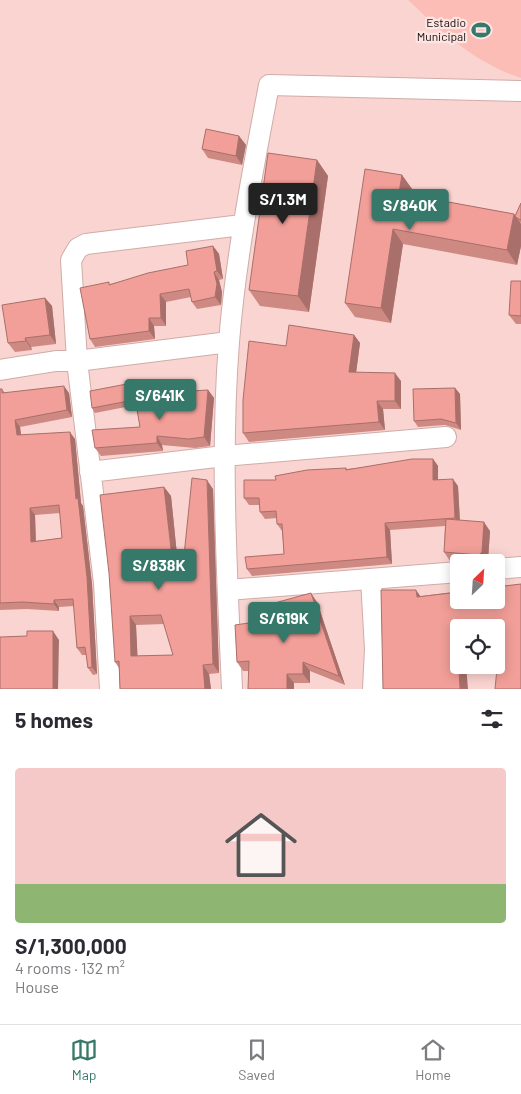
<!DOCTYPE html>
<meta charset="utf-8">
<style>
body{margin:0;font-family:Barlow,sans-serif;background:#f7f7f7;color:#2b2b33;height:100vh;display:flex;flex-direction:column;font-size:19px;white-space:nowrap}
*{box-sizing:border-box;margin:0}
p{font-size:16px;color:#7c7c81}
.icon{flex:none;width:28px;height:28px;fill:none;stroke:currentColor;stroke-width:2;stroke-linecap:round;stroke-linejoin:round}
.map{position:relative;height:689px;overflow:hidden}
.panel{display:flex;flex-direction:column;background:#fff;flex:1}
.panel>*{flex:none}
.needle{width:32px;rotate:25deg}
.buttons{position:absolute;left:450px;top:554px;display:grid;gap:10px}
.buttons a{display:grid;place-items:center;width:55px;height:55px;border-radius:5px;background:#fff;box-shadow:0 2px 12px #0003;font-size:25px}
.price{position:absolute;translate:-50% -42px;padding:0 11px;border-radius:5px;background:#367869;color:#fff;font-size:16px;line-height:32px;filter:drop-shadow(0 1px 2px #0008)}
.price::after{content:'';position:absolute;left:50%;top:30px;width:15px;height:11px;margin-left:-8px;background:inherit;clip-path:polygon(0 0,100% 0,50% 100%)}
.price.selected{background:#222;color:#fff}
ul{padding:0;list-style:none}
li{display:grid;align-content:center;gap:10px;height:265px;padding:0 15px}
li span{display:grid;place-items:center;height:155px;border-radius:5px;color:#555}
li>.icon{margin-inline-start:auto}
span .icon{width:90px;height:90px;fill:#fffc;stroke-width:1}
li b{font-size:21px}
h2{display:flex;justify-content:space-between;align-items:center;height:60px;padding:0 15px;font-size:21px}
.dock{display:flex;justify-content:space-around;align-items:center;height:70px;border-top:1px solid #e1e1e2;background:#fff;font-size:14px;color:#7c7c81}
.dock a{display:grid;justify-items:center;gap:2px}
.dock .selected{color:#367869}
.map>svg:first-child{display:block}
</style>
<div class="map">
<svg width="521" height="689" viewBox="0 0 521 689">
<rect width="100%" height="100%" fill="#fad4d0"/>
<path fill="#fdbdb7" d="M408 0H521V78C475 63 443 33 408 0Z"/>
<g fill="none" stroke-linecap="round" stroke-linejoin="round">
<g stroke="#d0aca8" stroke-width="22">
<path id="street" d="M0 370 56 361H77L229 342
M90 472 224 456 446 437
M496 569 521 567
M371 579 375 649 373 689
M228 590 459 572
M110 689 104 583 77 361 71 260 78 248 86 244 242 225
M232 689C227 574 220 457 229 342 236 255 253 170 269 85L521 91"/>
</g>
<use href="#street" stroke="#fff" stroke-width="20"/>
</g>
<path fill="#cf8983" fill-rule="evenodd" d="M239 136 246 145 242 165 208 158 202 149Z
M317 160 328 176 309 312 260 306 249 290Z
M402 175 412 189 411 195 514 214 515 216 521 204V223L520 222 521 224V246L517 265 403 244 391 323 355 317 345 303Z
M213 246 219 254 223 279 219 280 222 292 221 305 197 309 192 302 191 297 166 302V326H154L155 339 95 347 90 339 110 284 188 265Z
M521 281V324H516L509 315Z
M45 298 52 306 56 344 31 347 32 350 15 352 8 343Z
M354 335 360 343 356 372 401 381V409H383L385 430 249 442 243 433 286 346Z
M135 387 136 398 159 394 161 398 208 390 214 398 210 446 195 448 162 445 163 451 101 456 95 448 140 427 136 405 95 413 92 408Z
M455 388 460 394 461 430 445 425 418 427 414 421Z
M0 389H2L5 393H69L72 417 20 427 21 435 75 439 81 503 83 506 92 584 97 674 93 675 88 668 86 655H82L77 648 74 606 59 607V611L27 609 0 610ZM60 513 62 538 36 541 35 515Z
M433 459 438 466V480L458 486 460 520 490 531 488 560 487 562H467L450 561 444 552 445 526 390 530 392 564 252 576 247 569 284 554 282 531 277 524V518L265 519 260 512V505H249L244 498 276 480 346 468 347 469Z
M164 487 171 496 179 575H182L213 489 219 673 209 674 211 689H120L119 668 115 662ZM164 624 173 655 137 656 136 625Z
M521 584 498 660H496V628H459V665L421 596Z
M317 602 345 685 310 671V683H294L248 671H243L237 662 276 619Z"/>
<path fill="#a96f6a" d="M239 136 246 145 242 165 236 156Z
M317 160 328 176 309 312 298 296Z
M402 175 412 189 409 207 399 193Z
M514 214 521 224V246L517 265 507 250Z
M393 229 403 244 391 323 381 308Z
M213 246 219 254 223 279 217 271Z
M214 272 219 280 222 292 221 305 215 297Z
M160 294 166 302V326L161 318Z
M45 298 52 306 56 344 50 335Z
M149 318 154 326 155 339 149 331Z
M354 335 360 343 355 381 349 372Z
M25 338 31 347 32 350 26 341Z
M395 373 401 381V409L395 401Z
M132 383 135 387 137 405 134 400Z
M64 386 69 393 72 417 67 410Z
M455 388 460 394 461 430 456 423Z
M208 390 214 398 210 446 204 437Z
M377 401 383 409 385 430 379 422Z
M15 420 20 427 22 443 17 435Z
M70 432 75 439 81 503 83 506 92 584 97 674 92 667Z
M157 436 162 445 163 451 157 443Z
M433 459 438 466V487L433 480Z
M453 479 458 486 460 525 455 518Z
M207 480 213 489 219 673 213 664Z
M164 487 171 496 180 584 174 575Z
M30 508 35 515 36 549 31 542Z
M484 522 490 531 488 560 487 562H484L479 555Z
M385 523 390 530 392 564 387 557Z
M416 590 424 601 417 597Z
M311 593 317 602 345 685 339 676Z
M54 600 59 607V611L54 604Z
M130 616 136 625 138 665 131 656Z
M53 631 59 640 58 689H53Z
M303 662 310 671V683L303 674Z
M203 665 209 674 211 689H205Z
M459 665H466L468 689H460Z
M287 674 294 683V689H287Z"/>
<path fill="#f19f98" stroke="#a96f6a" fill-rule="evenodd" d="M206 129 239 136 236 156 202 149Z
M268 153 317 160 298 296 249 290Z
M365 169 402 175 399 193 514 214 507 250 393 229 381 308 345 303Z
M521 203V220L517 218 515 216Z
M213 246 217 271 214 272 217 284 215 297 192 302 189 289 160 294 161 318H149V331L90 339 80 288 109 282V285L148 273 188 265 186 251Z
M511 281H521V316L509 315Z
M45 298 50 335 25 338 26 341 8 343 2 305Z
M289 325 354 335 349 372 395 373V401H377L379 422 243 433V400L249 341 286 346Z
M132 383 134 400 92 408 90 391Z
M64 386 67 410 15 420 17 435 70 432 76 499 78 498 87 577 92 667 88 668 85 647 77 648 73 599 54 600V604L22 602 0 603V389H2V393ZM59 505 62 538 31 542 30 508Z
M455 388 456 423 441 419 414 421 413 389Z
M208 390 204 437 189 439 157 436V443L95 448 92 430 140 427 135 398 159 394V398L191 391Z
M412 459H433V480L453 479 455 518 385 523 387 557 247 569 245 557 284 554 282 524H277L276 511 260 512 259 498H244V480H276L275 476 307 470 346 468V470Z
M192 478 207 480 213 664 203 665 205 689H120L119 661 115 662 109 573 100 495 164 487 174 575H182ZM161 615 173 655 131 656 130 616Z
M446 519 484 522 482 552 479 555 444 552Z
M521 584V689H495L499 648H496V628H459L458 650 460 689H383L381 590H416L417 597 459 592V600H496V587Z
M311 593 339 676 303 662V674H287V689H248L249 661 237 662 235 625 276 619 271 604Z
M27 631H53V689H0V637L27 636Z"/>
<defs>
<g id="stadium-bare" transform="scale(1.5)"><path d="M0-5a6.5 5 0 1 0 0 10a6.5 5 0 1 0 0-10ZM-3.5-1.8h7v3.6h-7Z" fill="#367869" stroke="#fce5e3" stroke-width="2.5" paint-order="stroke"/></g>
</defs>
<g fill-rule="evenodd">
<use href="#stadium-bare" x="481" y="30"/>
</g>
<g text-anchor="middle" stroke-width="4.5" stroke-linejoin="round" paint-order="stroke">
<g font-size="12" fill="#180c0b" stroke="#fce5e3" text-anchor="end">
<text x="466" y="27">Estadio<tspan x="466" dy="14">Municipal</tspan></text>
</g>
</g>
</svg>
<div class="buttons">
<a><svg class="needle" viewBox="-14 -14 28 28"><path d="M0-13l5 13h-10z" fill="#e53935"/><path d="M0 13l5-13h-10z" fill="#7c7c81"/></svg></a>
<a><svg class="icon" aria-label="locate" viewBox="0 0 24 24"><circle cx="12" cy="12" r="6"/><path d="M12 2v4M12 18v4M2 12h4M18 12h4"/></svg></a>
</div>
<b class="price selected" style="left:283px;top:225px">S/1.3M</b>
<b class="price" style="left:410px;top:231px">S/840K</b>
<b class="price" style="left:160px;top:421px">S/641K</b>
<b class="price" style="left:159px;top:591px">S/838K</b>
<b class="price" style="left:284px;top:644px">S/619K</b>
</div>
<section class="panel">
<h2>5 homes<svg class="icon" aria-label="filters" viewBox="0 0 24 24"><path d="M4 7h16M4 17h16"/><circle cx="9" cy="7" r="2"/><circle cx="15" cy="17" r="2"/></svg></h2>
<ul>
<li><span style="background:linear-gradient(#f6c9c9 75%,#8fb573 0)"><svg class="icon" aria-label="home" viewBox="0 0 24 24"><path d="M3 11l9-7 9 7M6 9v11h12V9"/></svg></span><div><b>S/1,300,000</b><p>4 rooms · 132 m²</p><p>House</p></div></li>
</ul>
</section>
<nav class="dock">
<a class="selected"><svg class="icon" aria-label="map" viewBox="0 0 24 24"><path d="M3 6l6-2 6 2 6-2v14l-6 2-6-2-6 2zM9 4v14M15 6v14"/></svg>Map</a>
<a><svg class="icon" aria-label="saved" viewBox="0 0 24 24"><path d="M7 4h10v16l-5-4-5 4z"/></svg>Saved</a>
<a><svg class="icon" aria-label="home" viewBox="0 0 24 24"><path d="M3 11l9-7 9 7M6 9v11h12V9"/></svg>Home</a>
</nav>
